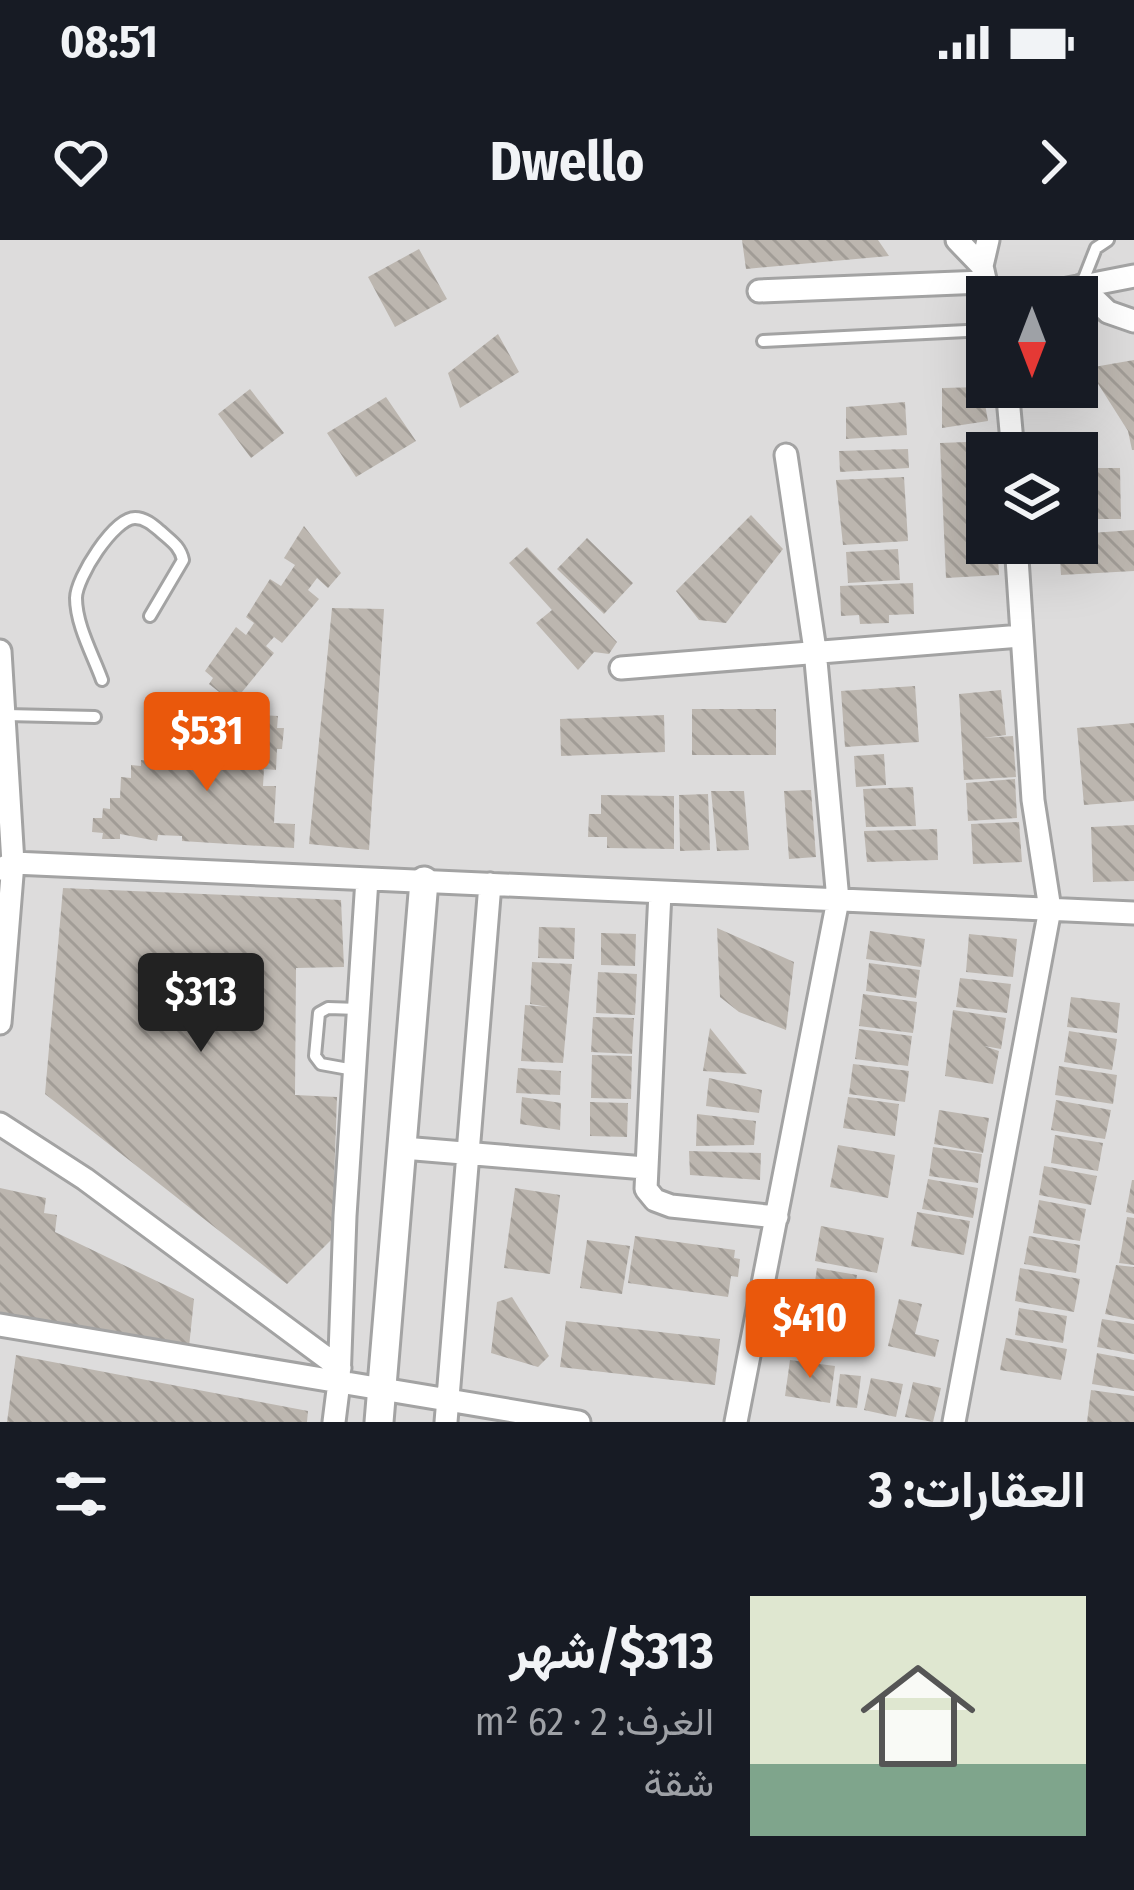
<!DOCTYPE html>
<html lang="ar">
<meta charset="utf-8">
<style>
body{margin:0;font-family:"Fira Sans Condensed",Vazirmatn,sans-serif;background:#242831;color:#f1f3f6;direction:rtl;height:100vh;display:flex;flex-direction:column;font-size:45px;white-space:nowrap}
*{box-sizing:border-box;margin:0}
p{font-size:39px;color:#9ea1a6}
.icon{flex:none;width:66px;height:66px;fill:none;stroke:currentColor;stroke-width:2;stroke-linecap:round;stroke-linejoin:round}
.map{position:relative;height:1182px;overflow:hidden;direction:ltr}
.side{display:flex;flex-direction:column;background:#171b24;flex:1}
.side>*{flex:none}
.needle{width:78px;rotate:180deg}
.fabs{position:absolute;left:966px;top:36px;display:grid;gap:24px}
.fabs a{display:grid;place-items:center;width:132px;height:132px;border-radius:0px;background:#171b24;box-shadow:0 12px 48px #0002;font-size:60px}
.price{position:absolute;translate:-50% -102px;padding:0 27px;border-radius:12px;background:#ea580c;color:#fff;font-size:39px;line-height:78px;filter:drop-shadow(0 3px 6px #0008)}
.price::after{content:'';position:absolute;left:50%;top:72px;width:36px;height:27px;margin-left:-18px;background:inherit;clip-path:polygon(0 0,100% 0,50% 100%)}
.price.selected{background:#222;color:#fff}
ul{padding:0;list-style:none}
li{display:flex;align-items:center;gap:36px;height:300px;padding:0 48px}
li span{display:grid;place-items:center;flex:none;width:336px;height:240px;border-radius:0px;color:#555}
li>.icon{margin-inline-start:auto}
span .icon{width:144px;height:144px;fill:#fffc;stroke-width:1}
li b{font-size:51px}
h2{display:flex;justify-content:space-between;align-items:center;height:144px;padding:0 48px;font-size:51px}
.status{display:flex;justify-content:space-between;align-items:center;height:84px;padding:0 60px;background:#171b24;direction:ltr}
.status svg{height:33px;fill:currentColor}
header{display:flex;justify-content:space-between;align-items:center;height:156px;padding:0 48px;background:#171b24;font-size:54px;font-weight:700}
.map>svg:first-child{display:block}
</style>
<div class="status"><b>08:51</b><svg viewBox="0 0 49 12"><path d="M0 12V9h3v3zM5 12V6h3v6zM10 12V3h3v9zM15 12V0h3v12zM26 1h20v11H26zM47 4h2v5h-2z"/></svg></div>
<header><svg class="icon" aria-label="forward" viewBox="0 0 24 24"><path d="M9 5l7 7-7 7"/></svg>Dwello<svg class="icon" aria-label="heart" viewBox="0 0 24 24"><path d="M12 20l-8-8c-3-5 5-10 8-4 3-6 11-1 8 4z"/></svg></header>
<div class="map">
<svg width="1134" height="1182" viewBox="0 0 1134 1182">
<defs>
<pattern id="building-back-hatch" width="6" height="6" patternUnits="userSpaceOnUse" patternTransform="scale(3)"><rect width="6" height="6" fill="#bcb6af"/><path d="M-1 5l2 2M0 0l6 6M5-1l2 2" fill="none" stroke="#a19c96"/></pattern>
</defs>
<rect width="100%" height="100%" fill="#efede6"/>
<path fill="#dddcdc" fill-rule="evenodd" d="M0 0H1134V1182H0ZM987 57H1077V147H987ZM987 213H1077V303H987Z"/>
<path fill="url(#building-back-hatch)" d="M742 0H878L889 16 746 29Z
M419 9 447 59 395 87 368 37Z
M498 94 519 132 460 168 448 133Z
M1134 120V210H1132L1128 191 1088 128Z
M982 147 988 181 942 188V148Z
M250 149 284 193 251 218 218 174Z
M386 157 416 201 356 237 327 193Z
M905 162 907 195 846 199V167Z
M993 201V213H987V303H997L999 335 946 338 940 203Z
M908 209 909 228 840 232 839 211Z
M1077 228H1120L1121 279H1077Z
M904 237 908 301 843 305 836 240Z
M751 275 783 309 726 383 699 380 676 351Z
M304 286 341 333 328 348 317 338 308 350 319 359 282 403 274 397 266 406 274 413 237 458 232 453 228 459 209 444 213 438 205 431 236 387 246 395 254 383 246 377 270 339 281 346 295 325 284 318Z
M1134 290V331L1061 335 1059 303H1077V294Z
M587 298 633 343 604 374 557 329Z
M527 307 617 402 609 414 594 412 578 430 536 383 552 370 509 323Z
M898 309 900 340 848 343 846 312Z
M913 343 914 374 889 375V383L860 384 859 375 841 376 840 346Z
M332 368 384 369 369 610 309 604Z
M915 446 919 502 845 507 841 451Z
M1001 450 1006 495 983 498 1013 496 1016 537 964 540 959 454Z
M692 469H776V515H692Z
M223 473 278 476 277 488H284L282 509H277L276 530 264 529 263 546H276L274 583 295 584 294 608 182 601V596L158 595 157 601 120 594V599H102L103 593 92 592 93 578H102L103 568 110 569V558H120L121 537 131 538V525L141 526V520L157 522V527L185 528V523L199 524V531L220 532Z
M664 475 665 512 561 516 560 479Z
M1134 483V561L1084 565 1077 488Z
M884 514 886 545 856 547 854 516Z
M1015 539 1017 578 968 581 966 543Z
M913 547 916 586 866 587 863 549Z
M811 550 816 617 789 619 784 551Z
M711 551H744L749 610 717 611Z
M708 554 710 610 680 611 679 555Z
M601 555 674 556V609L607 608V597H588L589 574H601Z
M1019 582 1022 622 973 624 971 584Z
M1134 585V641L1093 642 1091 587Z
M937 589 938 620 867 622 864 591Z
M63 648 341 660 344 727 296 728 295 855 337 857 332 999 287 1044 45 854Z
M539 687 575 688 574 719 538 718Z
M717 688 794 722 786 790 739 772 720 757Z
M870 691 925 699 921 727 866 719Z
M601 693 636 694 635 726 601 725Z
M969 694 1017 699 1013 737 966 732Z
M532 722 572 724 563 823 521 821 525 765 549 767 530 764Z
M869 723 920 730 916 758 866 751Z
M598 732 637 734 635 775 596 773Z
M960 738 1011 744 1007 773 956 767Z
M863 754 917 762 913 793 859 786Z
M1071 757 1120 763 1117 793 1067 787Z
M953 770 1006 778 1001 809 984 806 999 811 993 844 945 836Z
M593 777 634 778 632 814 591 812Z
M710 788 747 834 703 831Z
M859 789 912 796 908 826 855 819Z
M1069 791 1117 799 1112 830 1064 822Z
M592 815 632 816 631 859 591 858Z
M853 824 909 831 905 862 849 854Z
M1059 826 1117 835 1113 864 1055 855Z
M518 828 561 831 560 855 516 853Z
M709 838 762 850 759 873 706 866Z
M522 857 561 863 560 890 520 884Z
M848 857 899 864 895 896 843 888Z
M1056 860 1111 870 1105 899 1051 890Z
M590 862 628 863 627 897 590 896Z
M939 870 989 878 983 913 934 904Z
M697 874 756 881 754 905 696 906Z
M1055 895 1103 903 1098 931 1051 923Z
M838 905 895 915 888 958 830 947Z
M933 907 982 914 978 943 929 936Z
M689 911 761 913 760 940 690 935Z
M1044 926 1097 936 1091 965 1039 955Z
M928 939 978 948 973 978 922 969Z
M1132 940H1134V974L1126 972Z
M0 948 46 958 44 973 57 975 55 992 194 1059 189 1107 0 1077Z
M515 948 560 955 550 1034 504 1028Z
M1039 960 1086 969 1080 1001 1033 993Z
M917 972 970 981 964 1015 911 1006Z
M1127 977 1134 978V1025L1119 1023Z
M821 986 884 998 877 1033 815 1021Z
M635 996 735 1010 734 1018 740 1019 738 1037 731 1036 728 1057 628 1043Z
M1029 996 1080 1005 1076 1033 1024 1024Z
M587 1000 630 1006 622 1054 580 1048Z
M1116 1025 1134 1027V1080L1105 1074Z
M817 1028 857 1035 852 1062 813 1056Z
M1020 1028 1080 1039 1074 1072 1015 1061Z
M512 1057 549 1116 538 1127 491 1113 497 1062Z
M899 1059 922 1064 915 1094 939 1100 935 1117 888 1106Z
M807 1062 857 1071 851 1104 801 1095Z
M1019 1068 1067 1076 1063 1103 1015 1095Z
M1102 1079 1134 1084V1114L1097 1107Z
M566 1081 720 1099 715 1145 560 1127Z
M1006 1098 1067 1109 1061 1140 1000 1130Z
M1097 1113 1134 1120V1151L1092 1144Z
M16 1115 308 1171 307 1182H7Z
M790 1120 835 1126 830 1163 785 1156Z
M840 1134 861 1136 857 1168 836 1166Z
M871 1138 903 1144 896 1177 864 1170Z
M913 1142 941 1148 933 1182 905 1177Z
M1091 1150 1134 1156V1182H1087Z"/>
<g fill="none" stroke-linecap="round" stroke-linejoin="round">
<g stroke="#a3a3a3" stroke-width="16">
<path id="service" d="M1081 46 1096 8 1108 0
M763 101 987 90
M102 440C93 415 76 385 76 358 76 338 114 278 135 278 145 278 153 285 160 291 171 301 180 306 183 320L150 376
M6 475 95 477
M354 830 321 824 315 816 319 773 328 768 359 769"/>
</g>
<g stroke="#a3a3a3" stroke-width="27">
<path id="minor" d="M957 0 982 26
M988 0 982 26 989 57
M1081 46 1108 72 1134 81
M759 51 983 42
M1027 57 1134 36
M1007 147 1013 213
M0 411 13 623 0 783
M621 428 1022 396
M0 629 13 623 1134 673
M660 652 646 949 655 960 671 966 777 977
M0 884 85 939 340 1128
M403 908 645 928
M0 1085 579 1182
M334 1182 339 1142 345 976 367 639
M446 1182 490 644
M736 1182 838 660 815 410 786 215
M954 1182 1050 669 1033 560 1016 303"/>
</g>
<g stroke="#a3a3a3" stroke-width="33">
<path id="tertiary" d="M379 1182 424 641"/>
</g>
<use href="#service" stroke="#fff" stroke-width="10"/>
<use href="#minor" stroke="#fff" stroke-width="21"/>
<use href="#tertiary" stroke="#fff" stroke-width="27"/>
</g>
</svg>
<div class="fabs">
<a><svg class="needle" viewBox="-14 -14 28 28"><path d="M0-13l5 13h-10z" fill="#e53935"/><path d="M0 13l5-13h-10z" fill="#9ea1a6"/></svg></a>
<a><svg class="icon" aria-label="layers" viewBox="0 0 24 24"><path d="M12 4l9 5-9 5-9-5zM3 14l9 5 9-5"/></svg></a>
</div>
<b class="price" style="left:207px;top:554px">$531</b>
<b class="price selected" style="left:201px;top:815px">$313</b>
<b class="price" style="left:810px;top:1141px">$410</b>
</div>
<section class="side">
<h2>العقارات: 3<svg class="icon" aria-label="filters" viewBox="0 0 24 24"><path d="M4 7h16M4 17h16"/><circle cx="9" cy="7" r="2"/><circle cx="15" cy="17" r="2"/></svg></h2>
<ul>
<li><span style="background:linear-gradient(#dfe7d0 70%,#7fa58c 0)"><svg class="icon" aria-label="home" viewBox="0 0 24 24"><path d="M3 11l9-7 9 7M6 9v11h12V9"/></svg></span><div><b>$313/شهر</b><p>الغرف: 2 · 62 m²</p><p>شقة</p></div></li>
</ul>
</section>
